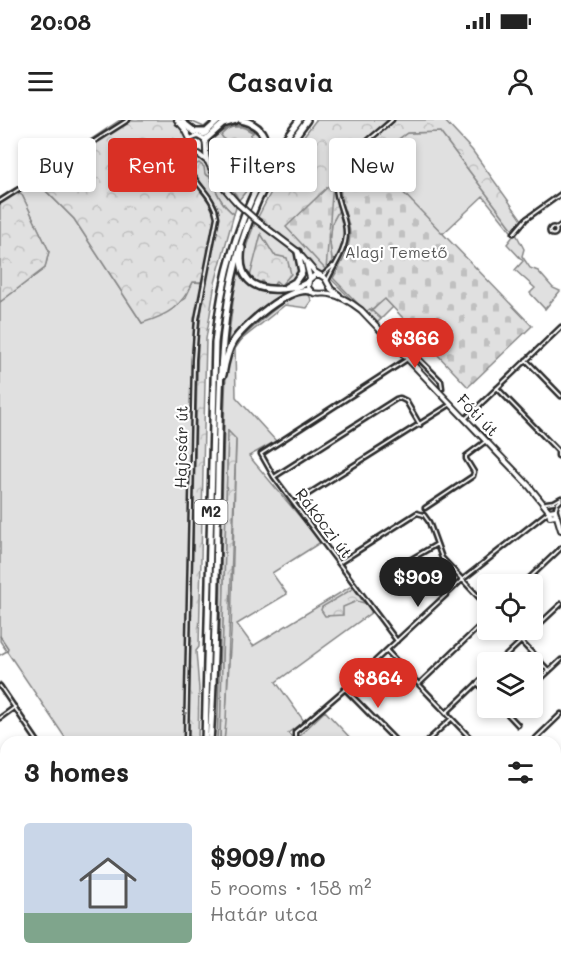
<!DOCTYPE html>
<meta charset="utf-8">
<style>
body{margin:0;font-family:Mali,sans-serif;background:#f6f6f6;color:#222;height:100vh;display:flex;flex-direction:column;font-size:22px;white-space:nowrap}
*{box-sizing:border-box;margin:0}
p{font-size:20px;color:#767676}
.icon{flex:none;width:33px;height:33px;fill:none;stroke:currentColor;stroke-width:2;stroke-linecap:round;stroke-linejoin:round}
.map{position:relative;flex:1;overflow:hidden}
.sheet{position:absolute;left:0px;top:616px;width:561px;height:236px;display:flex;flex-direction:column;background:#fff;border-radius:18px 18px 0 0;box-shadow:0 3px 9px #0003}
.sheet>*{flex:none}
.guide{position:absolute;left:18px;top:18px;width:525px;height:54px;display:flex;gap:12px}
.buttons{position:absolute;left:477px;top:454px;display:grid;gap:12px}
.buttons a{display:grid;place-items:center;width:66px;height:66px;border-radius:6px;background:#fff;box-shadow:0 3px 9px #0003;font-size:30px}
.price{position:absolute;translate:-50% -51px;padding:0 14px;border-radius:21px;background:#d93025;color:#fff;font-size:20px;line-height:39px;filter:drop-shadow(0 2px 3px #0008)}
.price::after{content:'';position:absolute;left:50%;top:36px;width:18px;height:14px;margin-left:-9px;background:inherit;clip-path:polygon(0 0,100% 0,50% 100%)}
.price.selected{background:#222;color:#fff}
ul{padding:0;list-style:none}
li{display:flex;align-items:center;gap:18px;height:150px;padding:0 24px}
li span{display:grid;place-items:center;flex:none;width:168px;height:120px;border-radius:6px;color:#555}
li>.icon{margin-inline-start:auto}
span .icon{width:72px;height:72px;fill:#fffc;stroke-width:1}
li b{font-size:26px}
h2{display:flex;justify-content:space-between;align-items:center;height:72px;padding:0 24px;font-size:26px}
.chip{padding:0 21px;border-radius:6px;background:#fff;box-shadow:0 3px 9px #0003;font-size:21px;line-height:54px}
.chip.selected{background:#d93025;color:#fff}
.status{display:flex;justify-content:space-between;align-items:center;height:42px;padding:0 30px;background:#fff;direction:ltr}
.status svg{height:16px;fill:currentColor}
header{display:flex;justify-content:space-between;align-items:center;height:78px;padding:0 24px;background:#fff;font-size:27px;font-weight:600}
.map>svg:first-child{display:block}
</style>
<div class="status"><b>20:08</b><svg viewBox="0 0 49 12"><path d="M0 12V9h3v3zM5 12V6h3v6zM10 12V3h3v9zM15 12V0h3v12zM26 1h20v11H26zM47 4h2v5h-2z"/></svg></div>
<header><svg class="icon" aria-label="menu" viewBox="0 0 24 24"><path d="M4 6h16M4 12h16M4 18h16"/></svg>Casavia<svg class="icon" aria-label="person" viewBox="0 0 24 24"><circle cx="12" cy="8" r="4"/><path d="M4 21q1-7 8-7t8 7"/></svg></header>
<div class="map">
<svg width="561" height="851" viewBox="0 0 561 851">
<defs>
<pattern id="forest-crowns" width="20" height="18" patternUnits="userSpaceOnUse" patternTransform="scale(1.5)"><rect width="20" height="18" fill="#e0e0e0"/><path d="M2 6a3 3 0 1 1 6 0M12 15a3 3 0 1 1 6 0" fill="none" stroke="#c0c0c0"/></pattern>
<pattern id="cemetery-stones" width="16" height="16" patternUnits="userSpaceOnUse" patternTransform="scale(1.5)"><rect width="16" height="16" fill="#e0e0e0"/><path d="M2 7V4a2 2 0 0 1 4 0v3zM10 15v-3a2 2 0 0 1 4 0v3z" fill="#c0c0c0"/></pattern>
</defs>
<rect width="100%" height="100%" fill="#fff"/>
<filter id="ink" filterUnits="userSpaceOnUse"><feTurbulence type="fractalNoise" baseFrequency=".0167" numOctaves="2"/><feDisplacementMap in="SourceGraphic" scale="12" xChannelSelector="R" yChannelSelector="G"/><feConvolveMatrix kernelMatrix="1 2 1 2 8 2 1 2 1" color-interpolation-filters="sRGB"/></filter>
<g filter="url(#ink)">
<path fill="#e0e0e0" stroke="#868686" stroke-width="1.5" d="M242 5 258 14 262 36 247 70 232 55 224 38 216 39V45L211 36 214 28 211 20 230 6Z
M440 12 515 112 524 129 522 136 530 148 538 151 553 168 560 171 545 189 530 173 535 168 515 150 523 141 507 124 514 115 483 76 433 123 373 190 384 178 393 187 381 199 328 152 332 141 330 123 332 103 361 49 376 35 407 13Z
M196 35 204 40 237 85 234 94C221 85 216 71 211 57L190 47V41Z
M33 58 74 99 142 203 185 179 193 162 206 163 200 199 196 256 188 622H68L0 521V182L45 148 49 131 22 75 10 71Z
M255 103C276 118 300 130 308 157L301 164C279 167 242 174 244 139 244 128 251 114 255 103Z
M239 149C251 182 274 167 297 169L271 184 227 230 234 174Z
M308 173 312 181 307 188 285 185 241 220 235 228 236 277 276 321 249 336 321 422 272 453 287 474 237 504 253 526 353 465 372 492 276 562 304 601 288 613 296 621 294 622H224L231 513 236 320 228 311 220 622H212L224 254C227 243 229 232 235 223 244 211 280 178 294 174 298 172 304 173 308 173Z
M325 591 354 622H307L300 615Z
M6 741V846H90L87 851H0V748Z"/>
<path fill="url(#forest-crowns)" stroke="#868686" stroke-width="1.5" d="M120 0H174L190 19 186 23 185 47 216 93 214 108 202 162H193C181 187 168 195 142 203L74 99 33 58Z
M316 0H444L472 30 525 104 515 112 440 12 407 13 376 35 361 49 332 103 330 123 332 141 328 152 381 199 376 204 329 157 322 153 316 152 297 128 258 97 293 30Z
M230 7H243L252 12 253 13 250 15C260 22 260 33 256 44H242L235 41V35L221 15Z
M224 38 232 55 247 70 239 80 216 45V39Z
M199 43 204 47 205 54 210 57C216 71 221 85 234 94L215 163 206 219 199 527 196 531 199 569 198 621 188 622 198 216 206 159 219 94 213 80 190 47Z
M10 71 22 75 49 131 45 148 0 182V78Z
M261 114 274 135 287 138 291 154 281 165 276 161 273 167H266L262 161 258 164 250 157Z
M228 311 236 319 226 602 224 622H220Z
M354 468 364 483 357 481 343 487V495L325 496 321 490 322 487Z"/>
<path fill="url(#cemetery-stones)" stroke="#868686" stroke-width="1.5" d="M364 32 532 206 468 267 385 179 372 190 370 189 366 192 333 158C341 145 349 131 350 115 350 103 345 94 342 84 336 61 349 46 364 32Z
M333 62 326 150 286 107Z"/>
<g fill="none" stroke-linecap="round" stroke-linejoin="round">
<path stroke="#7e7e7e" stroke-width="1.5" d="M188 0 204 7 212 0
M260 14 264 25 263 37
M212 16C228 10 235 0 256 10
M239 96 261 48
M227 247C236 217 260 201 284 182
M0 516 8 528 7 531 0 535
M0 562 41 622
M217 622C222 500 220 377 226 255
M123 851 126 846"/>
<g stroke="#2b2b2b" stroke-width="7">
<path id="street" d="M0 81 128 0
M549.5 111a3.5 3.5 0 1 1 7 0a3.5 3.5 0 1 1-7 0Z
M556 109 561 105
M514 113 526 99 561 74
M322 156 333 146
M327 161C334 145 346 131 346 113 346 92 330 75 339 54 348 34 376 15 392 0
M403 223 441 261 442 268
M526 240 561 276
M497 268 558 331V336L561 337
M465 299 561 207
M274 357 396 279 400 278 406 281 420 305
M294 383 451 284
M546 383 554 382 561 378
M425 388 473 356 474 352 466 339V336L486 321
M555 391 557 384 561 380
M408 441 437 424
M339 443 417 393 424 395 429 402 442 438 488 487
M522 465 561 428
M510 510 549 551
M397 521 274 357 261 334 406 240
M387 531 474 622
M498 543 561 484
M477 563 488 573
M419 564 488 498
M0 566 38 622
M532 567 561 540
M345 569 397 622
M502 588 518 605
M446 593 488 553
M0 598 15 587
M186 622 194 240 197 199 217 97C213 69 184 63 189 30
M301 622 295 616V612L345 569 462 460 548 392
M426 622 451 599
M532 622 561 594
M555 647 561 641
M0 652 6 648
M555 706 561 712
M0 718 6 712
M555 791 561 786
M198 846 202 851
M355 846 360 851
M410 846 415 851
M462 846 467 851
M515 846 520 851
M85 851 88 846
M239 851V846
M276 851V846
M315 851 320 846
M432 851 437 846
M560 851 561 850"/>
</g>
<g stroke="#2b2b2b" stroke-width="8">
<path id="secondary" d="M177 0 188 13
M186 11 190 19 188 26 191 31 198 34 207 41
M190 19 198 16 205 20C207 27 205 32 207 39 212 54 227 72 238 84
M256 100 297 131 315 152 325 158 331 169 339 175
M306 142 310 158
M320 155H315L309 160 308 167 311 172C319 176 323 172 330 174 342 176 352 183 361 190L529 366 549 391
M555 395 550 396 549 391 555 390 561 410"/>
</g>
<g stroke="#2b2b2b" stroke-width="10">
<path id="highway" d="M241 0C266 5 272 27 263 49
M179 2H182L195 12H206
M204 14 219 0
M205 20 223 4 236 0
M242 128C237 157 252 171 280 169 290 168 299 168 308 162
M286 167 295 162 302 152 298 132
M223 255C225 243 227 232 233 222 244 205 289 166 310 171
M205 622 215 223C223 141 248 65 299 0
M210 622C216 533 216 443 218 354 221 216 218 116 307 0
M108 851 111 846
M114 851 118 846"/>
</g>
<use href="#street" stroke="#fff" stroke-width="2"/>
<use href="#secondary" stroke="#fff" stroke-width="4"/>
<use href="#highway" stroke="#fff" stroke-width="5"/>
<g stroke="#2b2b2b" stroke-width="8" stroke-linecap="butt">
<path id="secondary-bridge" d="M238 84 256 100"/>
</g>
<use href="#secondary-bridge" stroke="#fff" stroke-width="4"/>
</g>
</g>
<g text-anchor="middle" stroke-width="4.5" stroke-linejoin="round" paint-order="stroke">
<rect fill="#fff" stroke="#6b6b6b" stroke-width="1.5" x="194.5" y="380" width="33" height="24" rx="4.5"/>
<g font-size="15" font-weight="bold" fill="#2b2b2b">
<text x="211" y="397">M2</text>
</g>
<g font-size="16" fill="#585858" stroke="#fff">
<text x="396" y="138">Alagi Temető</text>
</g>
<g font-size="16" fill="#2b2b2b" stroke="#fff">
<text transform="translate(478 295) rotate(46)" y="6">Fóti út</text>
<text transform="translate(181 327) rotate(-89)" y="6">Hajcsár út</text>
<text transform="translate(324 403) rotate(53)" y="6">Rákóczi út</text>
</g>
</g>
</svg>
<div class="buttons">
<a><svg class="icon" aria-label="locate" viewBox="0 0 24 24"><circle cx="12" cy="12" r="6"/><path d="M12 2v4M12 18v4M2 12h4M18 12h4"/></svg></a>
<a><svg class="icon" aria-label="layers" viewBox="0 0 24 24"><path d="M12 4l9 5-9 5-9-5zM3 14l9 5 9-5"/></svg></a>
</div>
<b class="price" style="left:415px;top:249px">$366</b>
<b class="price selected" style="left:418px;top:488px">$909</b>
<b class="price" style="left:378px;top:589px">$864</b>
<div class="guide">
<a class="chip">Buy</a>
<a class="chip selected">Rent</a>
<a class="chip">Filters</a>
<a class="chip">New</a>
</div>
<section class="sheet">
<h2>3 homes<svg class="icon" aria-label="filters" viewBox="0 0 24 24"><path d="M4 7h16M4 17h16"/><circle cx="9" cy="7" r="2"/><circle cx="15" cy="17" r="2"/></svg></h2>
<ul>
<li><span style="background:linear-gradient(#c9d6e8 75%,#7fa58c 0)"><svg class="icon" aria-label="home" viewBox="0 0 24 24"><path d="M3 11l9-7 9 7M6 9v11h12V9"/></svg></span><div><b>$909/mo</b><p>5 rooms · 158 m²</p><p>Határ utca</p></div></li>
</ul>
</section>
</div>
